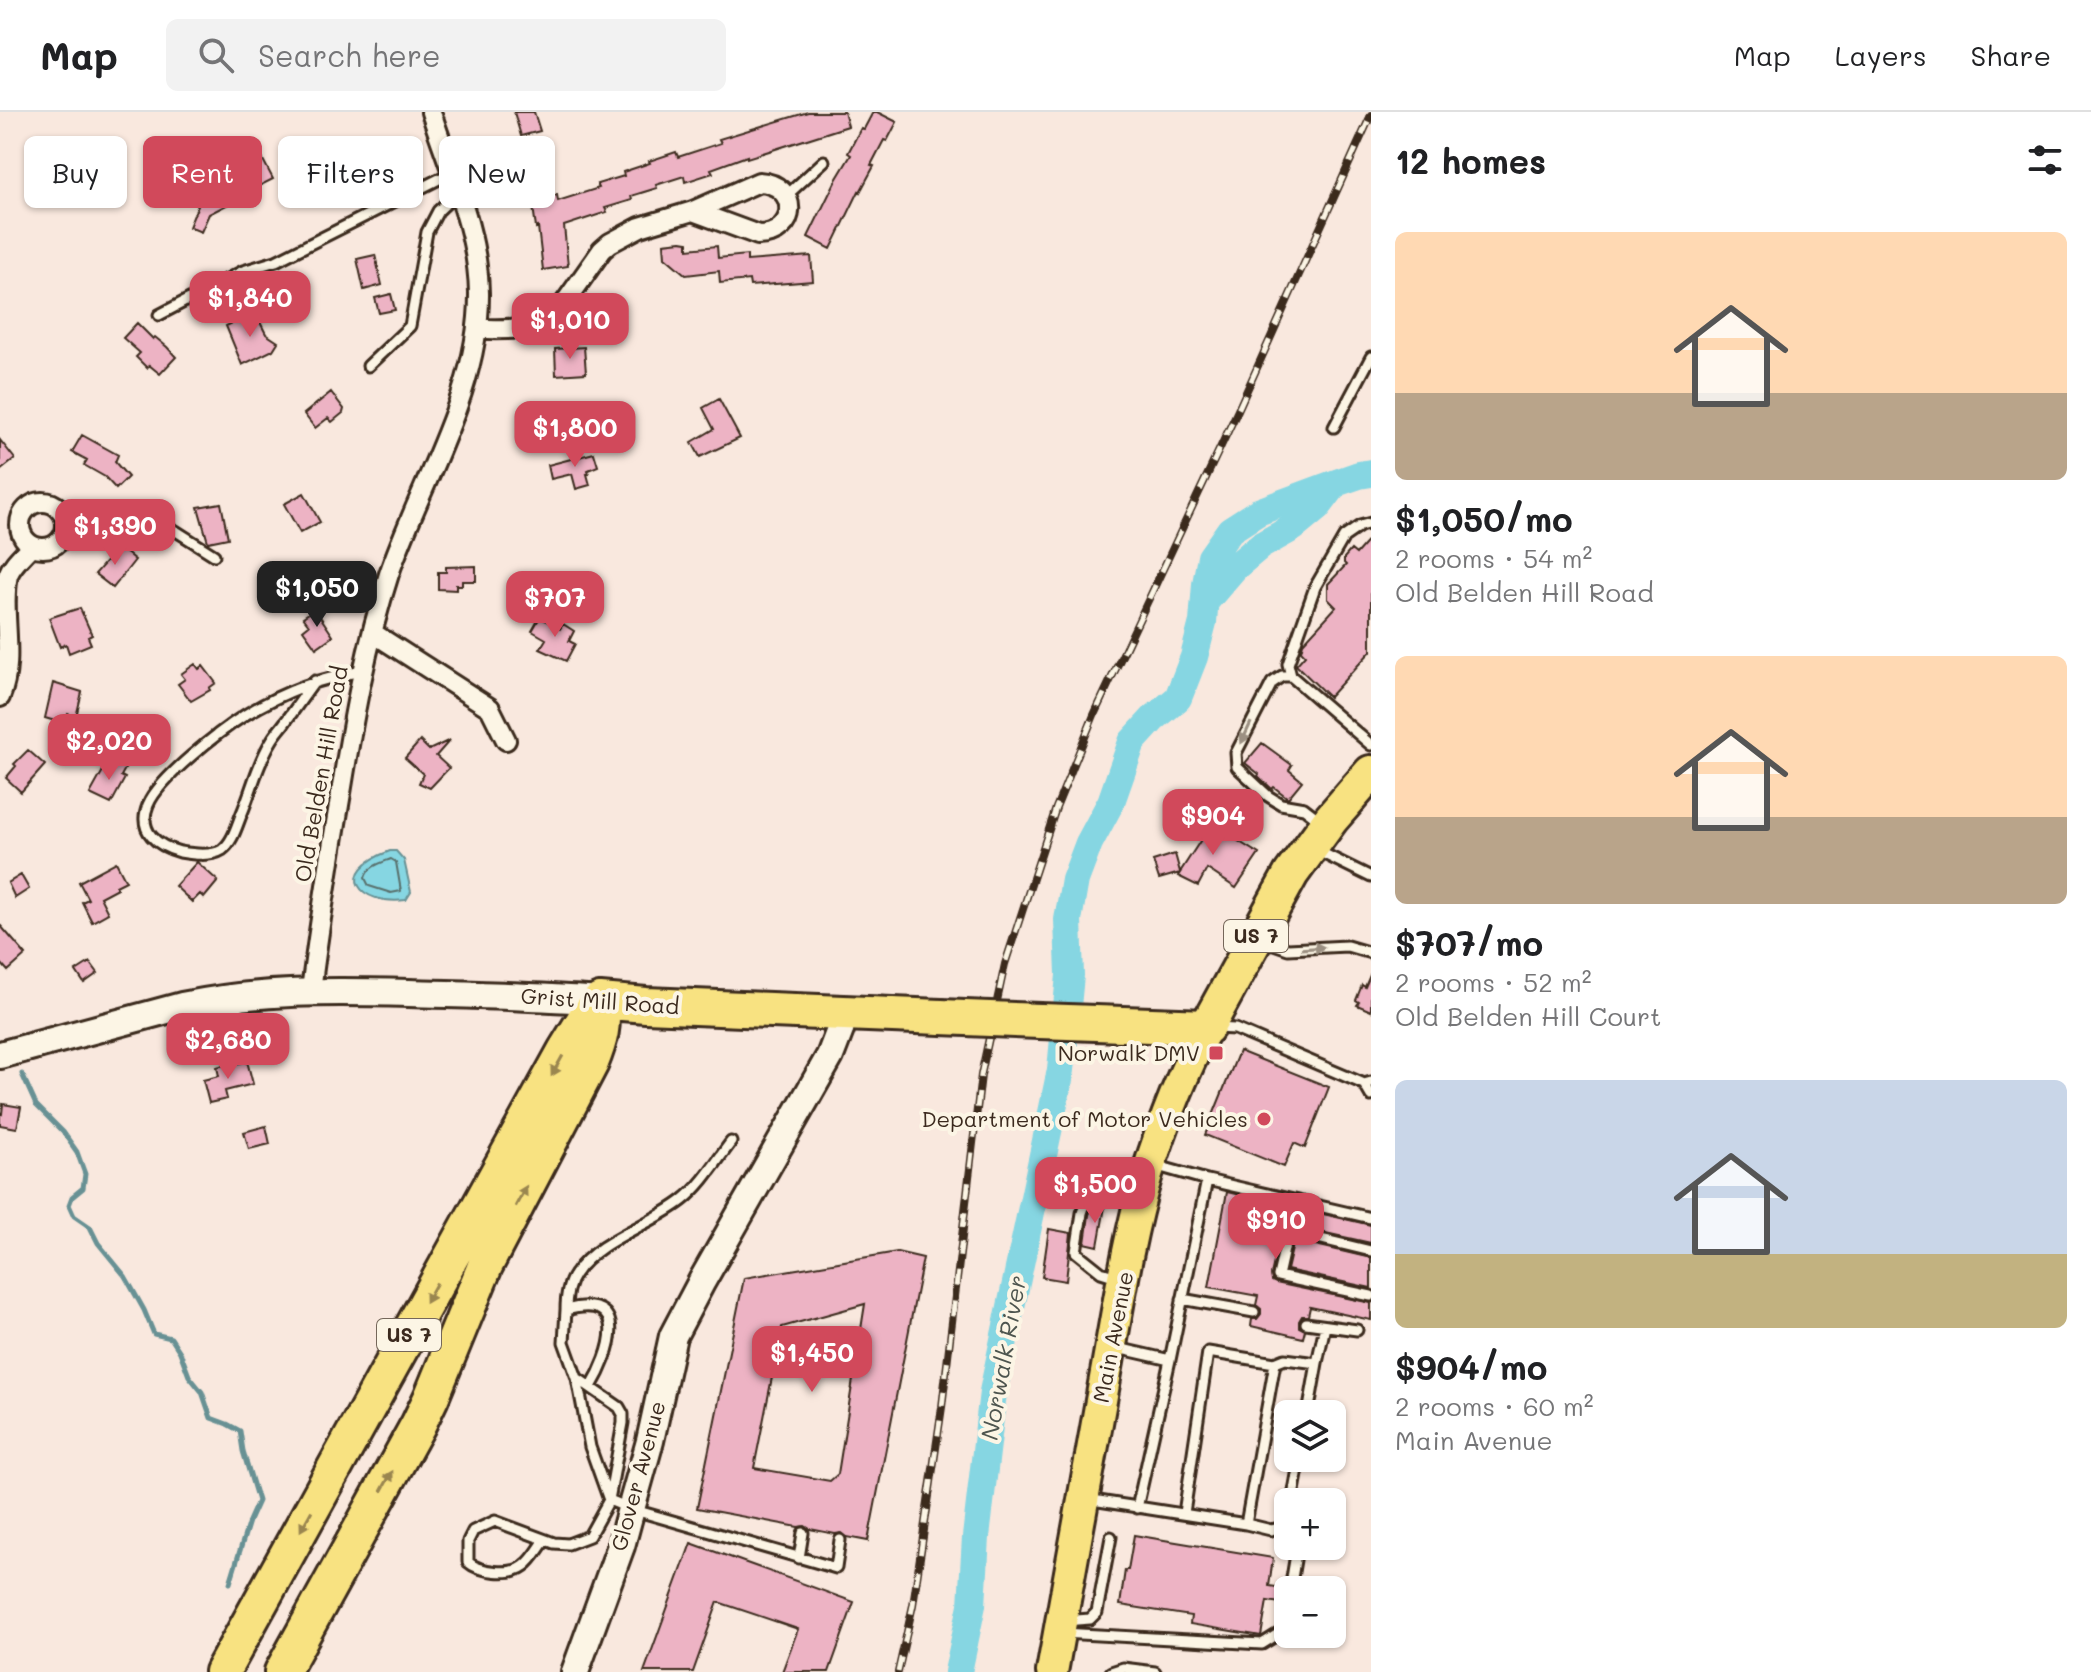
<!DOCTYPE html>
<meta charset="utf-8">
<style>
body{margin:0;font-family:Mali,sans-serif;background:#f2f2f2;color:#202124;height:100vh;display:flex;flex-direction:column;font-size:30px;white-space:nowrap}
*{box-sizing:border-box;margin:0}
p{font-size:26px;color:#757577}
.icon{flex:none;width:44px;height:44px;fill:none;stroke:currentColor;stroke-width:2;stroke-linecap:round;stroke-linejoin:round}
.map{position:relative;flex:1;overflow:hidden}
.drawer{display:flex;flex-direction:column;background:#fff;width:720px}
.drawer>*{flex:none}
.top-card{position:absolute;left:24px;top:24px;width:760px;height:72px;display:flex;gap:16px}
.buttons{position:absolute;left:1274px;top:1288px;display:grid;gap:16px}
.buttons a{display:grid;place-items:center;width:72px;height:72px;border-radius:12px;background:#fff;box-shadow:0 2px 6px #0004;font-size:40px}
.price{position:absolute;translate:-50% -68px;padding:0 18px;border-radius:16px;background:#d1495b;color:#fff;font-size:26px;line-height:52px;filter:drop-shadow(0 2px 4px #0008)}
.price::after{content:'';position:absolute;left:50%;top:48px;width:24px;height:18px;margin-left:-12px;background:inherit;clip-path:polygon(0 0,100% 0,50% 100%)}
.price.active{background:#222;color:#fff}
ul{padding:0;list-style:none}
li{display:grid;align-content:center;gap:16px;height:424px;padding:0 24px}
li span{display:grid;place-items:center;height:248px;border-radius:12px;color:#555}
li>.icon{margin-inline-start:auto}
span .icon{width:144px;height:144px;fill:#fffc;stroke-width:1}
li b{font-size:34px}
h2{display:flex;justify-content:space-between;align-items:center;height:96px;padding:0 24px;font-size:34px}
.tag{padding:0 28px;border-radius:12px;background:#fff;box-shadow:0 2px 6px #0004;font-size:28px;line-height:72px}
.tag.active{background:#d1495b;color:#fff}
header{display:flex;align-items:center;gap:48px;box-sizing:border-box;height:112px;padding:0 40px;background:#fff;border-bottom:2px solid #e0e0e0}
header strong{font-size:38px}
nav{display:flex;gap:44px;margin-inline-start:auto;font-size:28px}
.search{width:560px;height:72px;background:#f2f2f2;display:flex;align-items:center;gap:20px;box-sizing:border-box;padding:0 28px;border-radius:12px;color:#757577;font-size:30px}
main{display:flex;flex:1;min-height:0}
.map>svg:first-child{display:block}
</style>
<header>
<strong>Map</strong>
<div class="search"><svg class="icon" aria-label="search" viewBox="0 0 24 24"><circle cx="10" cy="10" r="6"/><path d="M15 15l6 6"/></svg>Search here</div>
<nav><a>Map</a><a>Layers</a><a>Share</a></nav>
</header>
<main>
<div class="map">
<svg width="1371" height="1560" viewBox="0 0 1371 1560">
<rect width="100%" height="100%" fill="#f9e8de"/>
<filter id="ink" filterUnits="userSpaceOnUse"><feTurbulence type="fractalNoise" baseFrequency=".0125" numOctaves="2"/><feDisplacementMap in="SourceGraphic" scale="16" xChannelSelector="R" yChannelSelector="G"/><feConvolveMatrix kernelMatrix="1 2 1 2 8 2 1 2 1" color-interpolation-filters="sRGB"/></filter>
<g filter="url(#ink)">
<path fill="#86d6e2" stroke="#689194" stroke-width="2" d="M390 739H396L404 748 411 780 406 788C359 794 332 760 390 739Z"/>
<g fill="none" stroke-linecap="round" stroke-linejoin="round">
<path stroke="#596f6c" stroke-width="2" d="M391 747 396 750 401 779 391 781 369 774 365 766C368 754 381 751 391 747Z"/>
<path stroke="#689194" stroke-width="5" d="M22 962 36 993 63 1020 77 1040 85 1062 83 1076 72 1085 69 1093 74 1104 90 1115 98 1131 125 1164 144 1198 154 1222 171 1226 180 1240 189 1264 202 1280 211 1306 227 1312 240 1319 243 1339 258 1389 249 1409 230 1471"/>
<path stroke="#86d6e2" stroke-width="28" d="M1205 490 1235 455 1260 434 1294 415 1317 396 1336 371
M958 1560 972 1493 976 1425 993 1280 1061 958 1070 863 1068 808 1075 768 1089 731 1111 690 1132 630 1153 607 1178 586 1194 545 1203 510 1206 472 1211 445 1230 418 1258 400 1336 371 1359 363 1371 361"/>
</g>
<path fill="#edb3c4" stroke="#3b2a1e" stroke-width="2" fill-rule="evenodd" d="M514 0H534L540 19 521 24Z
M808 0H844L848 14 747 46V44L711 57 713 61 685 70 684 64 656 73 657 76 631 84 632 88 605 96 607 100 564 114 568 154 543 158 538 115 536 116 532 87 557 83 558 89 599 76 597 72 624 64 623 60 650 51 649 49 676 40 678 45 721 31 719 27Z
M873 0H877L897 10 887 29 884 28 871 53 874 54 860 80 859 79 831 137 808 125 836 68 851 43 848 41 861 16 864 17Z
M261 44 273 67 241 83 242 85 209 102 201 120 189 115 204 78 243 55 242 53Z
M681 129 688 130V137L717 134 718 146 747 143V149L811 144 813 169 750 174 749 168 720 171 719 159 686 163 665 145 664 131Z
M375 143 382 173 364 178 357 147Z
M391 182 395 198 379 201 375 186Z
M255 200 266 222 278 230 273 238 242 253 226 214Z
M137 211 153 227 155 225 167 235 176 245 160 262 149 253 147 256 136 245 140 241 123 226Z
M584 235 586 261 556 263 555 237Z
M331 280 344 297 343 301 332 310 328 306 315 316 304 302Z
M719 287 740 326 700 345 692 330 714 317 703 296Z
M82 323 118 343 115 350 128 365 116 377 105 365 84 353 87 348 72 340Z
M0 328 15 347 0 359Z
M594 341 598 354 588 358 589 362H587L590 373 576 377 572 362 551 367 548 353Z
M304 381 320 410 300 421 284 392Z
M221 391 228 426 208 430 198 395Z
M1371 425V539L1329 585 1296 553 1305 543 1301 539 1303 531 1336 495 1328 487V472L1346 453 1344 451V446L1351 438 1356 442Z
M119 435 135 448 113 476 95 462Z
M476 454V469H462V473H456V478L438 477V460H446V455Z
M80 496 92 523 88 525 91 532 69 541 66 532 60 535 49 506Z
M315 497 333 524 316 536 303 518 309 513 303 505Z
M540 505 560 517 563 512 574 519 569 529 575 532 566 549 540 537 546 527 532 519Z
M195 552 199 557 203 554 216 571 209 576 210 578 191 589 178 572 185 567 181 562Z
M53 571 82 580 76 605 68 602 65 612 45 606Z
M450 628 436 644 449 656 430 676 419 671 423 662 405 646 420 629 429 638Z
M1262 631 1292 653 1289 658 1302 669 1288 686 1274 675 1272 677 1258 664 1259 662 1245 651Z
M28 638 45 653 21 680 6 666 16 654 14 652Z
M110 646 126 655 121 664 125 666 111 692 90 682Z
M1223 704 1242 716 1235 727 1259 742 1236 776 1207 757 1198 774 1178 764 1180 761 1159 767 1153 749 1175 742 1180 760 1215 706 1220 709Z
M116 750 126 769 116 774 117 776 100 785 108 801 92 810 82 790 88 787 79 770Z
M197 750 218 769 204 786 200 782 192 790 175 774Z
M21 763 29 777 15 786 8 771Z
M0 813 26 843 8 859 0 850Z
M90 850 98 861 84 871 76 859Z
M1371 861V899L1357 893 1359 890 1356 888 1362 873 1365 875Z
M1239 939 1329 975 1305 1036 1294 1031 1284 1055 1205 1023Z
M238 949 239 951 247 949 253 972 225 979 227 987 209 991 203 968 219 964 217 955Z
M3 992 21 995 17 1016 0 1013V1001L2 1002Z
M266 1014 270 1032 249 1037 244 1020Z
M1227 1080 1371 1113V1131L1285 1112 1281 1117 1271 1163 1272 1169 1276 1171 1371 1191V1208L1310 1195 1308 1204H1302L1299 1209V1215L1305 1218 1303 1226 1251 1214 1252 1207H1257L1261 1202V1197L1256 1193 1258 1184 1209 1175Z
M1096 1094 1105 1095 1098 1134 1085 1131 1089 1103 1092 1095Z
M1049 1117 1071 1121 1066 1169 1042 1165Z
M1294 1128 1371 1146V1176L1287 1158Z
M897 1140 923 1146 868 1429 847 1425 842 1421 835 1422 810 1417 805 1414 798 1415 697 1396 744 1166ZM865 1192 838 1362 830 1369 754 1356 782 1215Z
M1134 1423 1273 1446 1269 1474 1283 1476 1285 1483 1280 1491 1267 1489 1261 1524 1190 1512 1191 1504 1120 1493 1125 1458H1128Z
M691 1431 854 1490 829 1560H782L798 1517 718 1490 693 1560H644Z"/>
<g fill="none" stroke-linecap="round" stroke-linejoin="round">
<g stroke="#3b2a1e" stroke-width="15">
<path id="lane" d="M786 84 824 49
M159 203 243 159 276 149 451 61
M368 254 410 214 427 120 438 99 458 80
M1334 315 1371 245
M1371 411 1360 414 1344 425 1315 475 1288 552 1291 564 1371 633
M64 424 112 417H165L176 419 214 443
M1291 564H1282L1272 571 1236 641 1237 655 1268 684 1281 692 1304 696 1321 709
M315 569C305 582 296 596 286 609 282 615 276 621 272 628 258 650 252 677 242 701 237 713 233 730 222 738 211 745 192 742 180 740 158 734 137 720 148 693 159 666 220 619 245 603 281 581 322 565 364 559
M1316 738 1371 765
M1262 828 1288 837 1347 834 1371 841
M1214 916 1235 917 1364 972
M1371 970 1364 972 1371 984
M1207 1068 1371 1106
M1371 1139 1288 1119 1278 1164 1371 1184
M1117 1165 1101 1160 1076 1140 1082 1101 1086 1090 1116 1076 1140 1079
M1182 1187 1254 1200
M566 1198C566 1186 567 1173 575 1162 597 1128 650 1114 683 1088 702 1073 716 1050 731 1030
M1306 1211 1357 1218
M1113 1235 1170 1248 1207 1068 1154 1053
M1275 1251 1285 1247 1317 1251 1325 1214
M577 1266 590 1335 609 1388 631 1397 836 1456 840 1428
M1308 1302 1317 1251
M1086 1387 1246 1412 1275 1251 1208 1240 1184 1401
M1292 1390 1300 1346
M1137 1396 1170 1248
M1246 1412 1271 1418 1287 1414 1288 1410
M545 1428C539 1436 533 1448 524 1454 511 1464 479 1460 468 1450V1429L473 1419 495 1409 554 1431 568 1432 589 1424 609 1388 623 1311V1302L619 1295 577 1266 564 1230 566 1198C632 1180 611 1242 591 1275
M799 1446 803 1421
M1290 1478 1295 1448
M1064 1509 1090 1507 1097 1500 1111 1425
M1062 1521 1262 1532 1283 1519 1288 1490
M1111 1560 1123 1556 1155 1560"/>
</g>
<g stroke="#3b2a1e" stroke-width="24">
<path id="street" d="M477 217C508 217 531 220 557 202L602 138 610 131 640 115 693 99 759 70C800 72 799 123 758 123L693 99
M20 413a23 23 0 1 1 46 0a23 23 0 1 1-46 0Z
M373 521 490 596 506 628
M0 585C16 546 0 502 8 463 12 452 23 443 31 434
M311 879C319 813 330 747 341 681 353 607 366 533 389 462 420 371 480 279 479 181 478 118 450 59 431 0"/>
</g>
<g stroke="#3b2a1e" stroke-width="32">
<path id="secondary" d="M0 943 182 894C258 878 332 879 409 881 473 883 536 884 600 889
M575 1560 621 1434 631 1397 650 1329 673 1224 702 1169 830 944 840 918 843 901"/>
</g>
<g stroke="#3b2a1e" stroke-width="36">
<path id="primary" d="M1052 1560C1069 1464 1087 1368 1104 1272 1117 1202 1127 1130 1147 1062 1163 1011 1182 962 1207 915"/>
</g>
<g stroke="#3b2a1e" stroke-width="40">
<path id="highway" d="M600 889 646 893 941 905
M1040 909 1207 915 1291 762 1331 707 1371 661
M222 1560 565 939 584 908 600 889
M282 1560 418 1313 431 1286 485 1154 591 951C600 929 605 912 600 889"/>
</g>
<use href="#lane" stroke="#fcf5e5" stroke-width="9"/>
<use href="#street" stroke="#fcf5e5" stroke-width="18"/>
<use href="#secondary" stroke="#fcf5e5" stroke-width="26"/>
<use href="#primary" stroke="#f8e281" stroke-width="30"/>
<use href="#highway" stroke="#f8e281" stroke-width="34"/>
<g stroke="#3b2a1e" stroke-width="8">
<path id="rail" d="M898 1560 913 1493 942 1295 981 963 1005 852 1056 696 1094 603 1238 298 1371 3"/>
</g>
<use href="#rail" stroke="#fcf5e5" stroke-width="5" stroke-dasharray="15" stroke-linecap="butt"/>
<g stroke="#3b2a1e" stroke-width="40" stroke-linecap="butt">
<path id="highway-bridge" d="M941 905 1040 909"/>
</g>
<use href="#highway-bridge" stroke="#f8e281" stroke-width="34"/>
</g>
<defs><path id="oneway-solid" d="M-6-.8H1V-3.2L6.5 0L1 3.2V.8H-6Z" transform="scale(2)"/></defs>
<g fill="#9c9082">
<use href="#oneway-solid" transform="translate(1246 621) rotate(115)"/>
<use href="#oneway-solid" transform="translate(1313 836) rotate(-4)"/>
</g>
<g fill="#9a8650">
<use href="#oneway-solid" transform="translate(557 954) rotate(119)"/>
<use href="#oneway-solid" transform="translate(521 1084) rotate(-62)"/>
<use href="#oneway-solid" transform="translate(431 1181) rotate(119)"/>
<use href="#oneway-solid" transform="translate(387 1369) rotate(-61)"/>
<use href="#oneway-solid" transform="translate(306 1409) rotate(119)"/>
</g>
</g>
<g fill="#d1495b" stroke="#fcf5e5" stroke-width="3">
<rect x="1208" y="933" width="16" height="16" rx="4"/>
<circle cx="1264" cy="1007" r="8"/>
</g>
<g text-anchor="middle" stroke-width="8" stroke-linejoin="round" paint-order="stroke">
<g fill="#fcf5e5" stroke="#75675a" stroke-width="2">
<rect x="1224" y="808" width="64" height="32" rx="6"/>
<rect x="377" y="1207" width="64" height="32" rx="6"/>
</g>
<g font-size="20" font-weight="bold" fill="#3b2a1e">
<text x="1256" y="831">US 7</text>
<text x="409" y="1230">US 7</text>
</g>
<g font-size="22" fill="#3b2a1e" stroke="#fcf5e5">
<text transform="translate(321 662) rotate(-80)" y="8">Old Belden Hill Road</text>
<text transform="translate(600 889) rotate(4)" y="8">Grist Mill Road</text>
<text transform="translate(1113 1225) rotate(-79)" y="8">Main Avenue</text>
<text transform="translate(638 1364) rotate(-75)" y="8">Glover Avenue</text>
</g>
<g font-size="22" fill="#3b2a1e" stroke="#fcf5e5" text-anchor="end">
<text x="1200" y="949">Norwalk DMV</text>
<text x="1248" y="1015">Department of Motor Vehicles</text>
</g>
<g font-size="24" font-style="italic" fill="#4e554f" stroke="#fcf5e5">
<text transform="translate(1004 1246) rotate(-80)" y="8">Norwalk River</text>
</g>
</g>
</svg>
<div class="buttons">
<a><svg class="icon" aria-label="layers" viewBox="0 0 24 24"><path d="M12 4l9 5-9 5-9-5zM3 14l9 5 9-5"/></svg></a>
<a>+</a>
<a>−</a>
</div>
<b class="price" style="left:250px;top:227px">$1,840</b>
<b class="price" style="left:570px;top:249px">$1,010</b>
<b class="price" style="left:575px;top:357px">$1,800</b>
<b class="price" style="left:115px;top:455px">$1,390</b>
<b class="price active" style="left:317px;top:517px">$1,050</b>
<b class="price" style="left:555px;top:527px">$707</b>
<b class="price" style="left:109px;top:670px">$2,020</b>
<b class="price" style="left:1213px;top:745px">$904</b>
<b class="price" style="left:228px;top:969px">$2,680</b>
<b class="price" style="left:1095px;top:1113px">$1,500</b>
<b class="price" style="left:1276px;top:1149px">$910</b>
<b class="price" style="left:812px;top:1282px">$1,450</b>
<div class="top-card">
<a class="tag">Buy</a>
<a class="tag active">Rent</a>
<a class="tag">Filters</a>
<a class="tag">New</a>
</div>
</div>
<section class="drawer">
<h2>12 homes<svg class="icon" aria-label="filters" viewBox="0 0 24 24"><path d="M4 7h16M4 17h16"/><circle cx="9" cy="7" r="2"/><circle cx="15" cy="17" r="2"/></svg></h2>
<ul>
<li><span style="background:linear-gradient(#ffd9b3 65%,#b9a48a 0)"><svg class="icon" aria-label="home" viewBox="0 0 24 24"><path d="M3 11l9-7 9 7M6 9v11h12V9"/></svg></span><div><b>$1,050/mo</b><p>2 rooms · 54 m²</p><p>Old Belden Hill Road</p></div></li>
<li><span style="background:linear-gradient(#ffd9b3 65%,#b9a48a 0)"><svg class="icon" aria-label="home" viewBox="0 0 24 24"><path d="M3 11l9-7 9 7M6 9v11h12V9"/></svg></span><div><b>$707/mo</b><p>2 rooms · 52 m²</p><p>Old Belden Hill Court</p></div></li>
<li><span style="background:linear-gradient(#c9d6e8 70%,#c2b280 0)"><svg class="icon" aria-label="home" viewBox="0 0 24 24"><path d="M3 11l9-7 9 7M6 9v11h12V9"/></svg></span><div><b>$904/mo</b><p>2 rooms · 60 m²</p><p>Main Avenue</p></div></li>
</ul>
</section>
</main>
